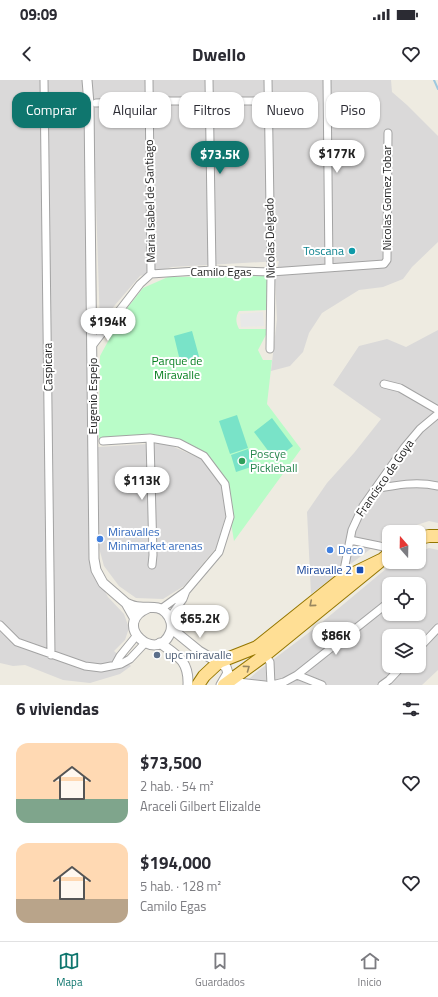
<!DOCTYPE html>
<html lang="es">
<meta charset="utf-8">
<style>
body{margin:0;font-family:"Titillium Web",sans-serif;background:#f7f7f7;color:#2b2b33;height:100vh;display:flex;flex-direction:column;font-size:15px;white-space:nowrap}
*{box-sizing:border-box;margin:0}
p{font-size:13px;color:#7c7c81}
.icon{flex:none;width:22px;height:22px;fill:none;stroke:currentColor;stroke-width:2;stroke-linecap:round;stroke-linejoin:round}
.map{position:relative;height:605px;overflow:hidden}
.details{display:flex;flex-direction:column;background:#fff;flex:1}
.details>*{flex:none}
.banner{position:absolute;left:12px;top:12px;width:414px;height:36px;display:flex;gap:8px}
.needle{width:26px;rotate:340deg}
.fabs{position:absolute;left:382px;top:445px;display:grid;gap:8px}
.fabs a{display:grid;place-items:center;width:44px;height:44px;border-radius:8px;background:#fff;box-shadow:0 1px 3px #0004;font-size:20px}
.price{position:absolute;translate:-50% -34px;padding:0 9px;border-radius:14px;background:#fff;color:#222;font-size:13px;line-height:26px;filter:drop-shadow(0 1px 2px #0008)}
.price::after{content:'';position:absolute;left:50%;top:24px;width:12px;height:9px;margin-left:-6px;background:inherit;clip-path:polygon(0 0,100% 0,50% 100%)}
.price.selected{background:#0f766e;color:#fff}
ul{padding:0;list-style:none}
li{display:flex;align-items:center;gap:12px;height:100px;padding:0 16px}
li span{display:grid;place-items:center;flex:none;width:112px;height:80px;border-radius:12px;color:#555}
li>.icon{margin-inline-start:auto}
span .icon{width:48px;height:48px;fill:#fffc;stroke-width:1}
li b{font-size:17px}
h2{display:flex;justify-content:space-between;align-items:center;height:48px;padding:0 16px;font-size:17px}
.chip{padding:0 14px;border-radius:12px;background:#fff;box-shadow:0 1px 3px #0004;font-size:14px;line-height:36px}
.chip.selected{background:#0f766e;color:#fff}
.status{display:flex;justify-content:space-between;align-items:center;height:28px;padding:0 20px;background:#fff;direction:ltr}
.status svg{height:11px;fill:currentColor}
header{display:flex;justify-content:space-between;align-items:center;height:52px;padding:0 16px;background:#fff;font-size:18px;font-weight:700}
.tab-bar{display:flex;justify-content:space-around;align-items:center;height:56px;border-top:1px solid #e1e1e2;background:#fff;font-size:11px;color:#7c7c81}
.tab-bar a{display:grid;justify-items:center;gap:2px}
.tab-bar .selected{color:#0f766e}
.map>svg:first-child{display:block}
</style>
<div class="status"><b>09:09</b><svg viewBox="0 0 49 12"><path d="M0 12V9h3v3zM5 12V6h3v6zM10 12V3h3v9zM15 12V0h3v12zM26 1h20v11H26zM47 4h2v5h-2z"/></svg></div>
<header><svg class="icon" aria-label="back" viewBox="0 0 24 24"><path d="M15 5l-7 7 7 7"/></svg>Dwello<svg class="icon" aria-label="heart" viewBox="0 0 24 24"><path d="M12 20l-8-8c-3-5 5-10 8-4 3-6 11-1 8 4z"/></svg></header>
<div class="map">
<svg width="438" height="605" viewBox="0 0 438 605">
<rect width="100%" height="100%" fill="#eeebe1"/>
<path fill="#dad9d9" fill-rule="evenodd" d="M0 0H82L85 65 91 431 90 485 108 517 124 534 129 548 125 560 114 571 131 586 120 594 90 603 63 600 25 585 13 586 0 583Z
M92 0H391L392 12 407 25 438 56V162L412 187 403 199 383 207 359 210 322 233 309 253 303 272 290 286 271 291 277 239 275 200 279 181 172 187 140 196 115 225 100 245Z
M438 250V443L429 441 395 452H389V455L311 514 307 432 327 403 354 373 381 339 333 305 359 266 387 259 406 267Z
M165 363 201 379 221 405 226 435 216 468 184 506 163 519 136 518 119 506 104 486 99 468 98 367Z
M429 468 438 470V590L422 605H242L258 591 315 548 393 483 396 482H419V472ZM389 504H419V534H389ZM389 556H419V586H389Z"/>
<path fill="#b9fcc8" d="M267 196 269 230 239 231C235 238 236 243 239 249H269L258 270 263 280H272L267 324 301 369 234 461 225 406 206 378 180 363 150 356 99 359 100 276 124 232 143 208 168 197Z"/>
<path fill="#79e3c8" d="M192 251 200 280 181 285 174 256Z
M237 335 248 368 230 374 219 341Z
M272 338 293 366 275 380 254 352Z
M248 369 254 386 236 392 231 375Z"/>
<path fill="#e8e8e8" d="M263 232 264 246 241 247 240 234Z"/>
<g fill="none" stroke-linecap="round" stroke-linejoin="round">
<path stroke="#9ec8df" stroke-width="2" d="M434 0 438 9"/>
<g stroke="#a3a3a3" stroke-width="9">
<path id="minor" d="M44 0 51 575
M149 0 151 194
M209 0 212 190
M268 0 271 192 270 269
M327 0 329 188
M96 23 149 21H268
M92 266 140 204 151 194 212 190 271 192 384 184 387 180 388 53
M384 304 400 308 438 330
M150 358 153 475 152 485
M103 361 150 358 179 363 204 376 225 404 230 437 219 472 186 511 183 519 170 537
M375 409C396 405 417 401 438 406
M350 460 389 468
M342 500 352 450 363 426 404 368 420 349 438 334
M412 504 414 502
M161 529 186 511
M0 545 17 562 85 586 101 588 121 584 130 579 145 563
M419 568 438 548
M263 573 270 582 271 605
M115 585 120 576 137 555
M297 595 322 605
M229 601 265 605
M272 605 284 602 297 595 389 522
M382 605 389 600 402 586"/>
</g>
<g stroke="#a3a3a3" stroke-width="11">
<path id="tertiary" d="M87 0 89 24 94 479 96 490 103 503 126 523 135 539
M126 523C130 525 135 527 140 527 150 528 159 525 166 533 171 538 173 546 170 553 157 585 110 544 148 528
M172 549 199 571 226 587 228 593 221 605
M160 563C178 576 189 581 188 605"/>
</g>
<g stroke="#947600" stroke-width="14">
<path id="primary" d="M419 458 429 456H438
M198 605 204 596 219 582 257 567 342 499 381 480
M224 605 265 575 389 474"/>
</g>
<use href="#minor" stroke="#fff" stroke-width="7"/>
<use href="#tertiary" stroke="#fff" stroke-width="9"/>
<use href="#primary" stroke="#ffdf95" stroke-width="12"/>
</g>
<defs><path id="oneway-chevron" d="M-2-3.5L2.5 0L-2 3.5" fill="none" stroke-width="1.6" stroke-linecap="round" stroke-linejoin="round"/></defs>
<g stroke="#99875f">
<use href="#oneway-chevron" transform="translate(312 524) rotate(140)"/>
<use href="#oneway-chevron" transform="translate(247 588) rotate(-36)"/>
</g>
<circle fill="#0f9aa8" stroke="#fff" stroke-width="1.5" cx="352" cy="171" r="4"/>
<circle fill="#2e9e5b" stroke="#fff" stroke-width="1.5" cx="242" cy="381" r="4"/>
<g fill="#3f7fe0" stroke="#fff" stroke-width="1.5">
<circle cx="100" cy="459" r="4"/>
<circle cx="330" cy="470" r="4"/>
</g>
<rect fill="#1a4fb4" stroke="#fff" stroke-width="1.5" x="356" y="486" width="8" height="8" rx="2"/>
<circle fill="#5c6f8a" stroke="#fff" stroke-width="1.5" cx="157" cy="575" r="4"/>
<g text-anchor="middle" stroke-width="4" stroke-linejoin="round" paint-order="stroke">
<g font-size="12" fill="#1c1c1c" stroke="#fff">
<text transform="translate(387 118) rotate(-90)" y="4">Nicolas Gomez Tobar</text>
<text transform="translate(150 121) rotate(-91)" y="4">Maria Isabel de Santiago</text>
<text transform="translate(270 158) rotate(-91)" y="4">Nicolas Delgado</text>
<text x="221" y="196">Camilo Egas</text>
<text transform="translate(48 287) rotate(-91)" y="4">Caspicara</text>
<text transform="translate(93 316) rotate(-90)" y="4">Eugenio Espejo</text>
<text transform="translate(385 398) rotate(-55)" y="4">Francisco de Goya</text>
</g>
<g font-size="12" fill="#0d838f" stroke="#fff" text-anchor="end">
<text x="344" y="175">Toscana</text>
</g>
<g font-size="12" fill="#057f1f" stroke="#fff">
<text x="177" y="285">Parque de<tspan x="177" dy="14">Miravalle</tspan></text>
</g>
<g font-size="12" fill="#27864d" stroke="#fff" text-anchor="start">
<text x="250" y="378">Poscye<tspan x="250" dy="14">Pickleball</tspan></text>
</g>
<g font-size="12" fill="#366cbe" stroke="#fff" text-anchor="start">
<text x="108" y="456">Miravalles<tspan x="108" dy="14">Minimarket arenas</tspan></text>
<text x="338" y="474">Deco</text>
</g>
<g font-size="12" fill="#164399" stroke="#fff" text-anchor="end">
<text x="352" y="494">Miravalle 2</text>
</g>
<g font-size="12" fill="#4e5e75" stroke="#fff" text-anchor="start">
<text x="165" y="579">upc miravalle</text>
</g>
</g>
</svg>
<div class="fabs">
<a><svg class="needle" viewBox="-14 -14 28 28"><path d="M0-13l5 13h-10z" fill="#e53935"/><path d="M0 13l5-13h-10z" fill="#7c7c81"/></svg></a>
<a><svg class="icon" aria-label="locate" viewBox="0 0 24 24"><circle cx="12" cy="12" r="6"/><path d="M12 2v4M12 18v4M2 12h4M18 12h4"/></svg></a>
<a><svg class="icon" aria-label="layers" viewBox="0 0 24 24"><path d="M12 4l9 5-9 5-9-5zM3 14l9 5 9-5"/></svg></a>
</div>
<b class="price" style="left:337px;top:94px">$177K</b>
<b class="price selected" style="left:220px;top:95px">$73.5K</b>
<b class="price" style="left:108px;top:262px">$194K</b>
<b class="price" style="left:142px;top:421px">$113K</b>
<b class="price" style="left:200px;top:559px">$65.2K</b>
<b class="price" style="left:336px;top:576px">$86K</b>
<div class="banner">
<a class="chip selected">Comprar</a>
<a class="chip">Alquilar</a>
<a class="chip">Filtros</a>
<a class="chip">Nuevo</a>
<a class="chip">Piso</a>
</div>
</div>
<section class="details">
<h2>6 viviendas<svg class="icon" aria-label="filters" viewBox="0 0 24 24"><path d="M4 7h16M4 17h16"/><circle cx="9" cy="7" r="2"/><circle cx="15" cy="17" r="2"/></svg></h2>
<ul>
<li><span style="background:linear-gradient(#ffd9b3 70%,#7fa58c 0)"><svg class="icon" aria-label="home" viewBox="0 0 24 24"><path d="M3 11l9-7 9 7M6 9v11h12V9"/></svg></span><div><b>$73,500</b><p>2 hab. · 54 m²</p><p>Araceli Gilbert Elizalde</p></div><svg class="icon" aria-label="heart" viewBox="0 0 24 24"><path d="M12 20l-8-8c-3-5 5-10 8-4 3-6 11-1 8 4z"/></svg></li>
<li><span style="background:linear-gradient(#ffd9b3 70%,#b9a48a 0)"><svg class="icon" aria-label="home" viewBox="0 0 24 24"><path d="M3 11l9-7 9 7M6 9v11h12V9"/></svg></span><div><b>$194,000</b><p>5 hab. · 128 m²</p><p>Camilo Egas</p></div><svg class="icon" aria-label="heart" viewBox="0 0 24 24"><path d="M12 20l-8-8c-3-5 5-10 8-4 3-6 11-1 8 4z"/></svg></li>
</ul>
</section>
<nav class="tab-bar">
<a class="selected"><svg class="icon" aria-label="map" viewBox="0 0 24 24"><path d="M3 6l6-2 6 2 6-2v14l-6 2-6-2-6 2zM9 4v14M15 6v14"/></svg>Mapa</a>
<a><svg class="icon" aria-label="saved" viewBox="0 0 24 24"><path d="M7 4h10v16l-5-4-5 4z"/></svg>Guardados</a>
<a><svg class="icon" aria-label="home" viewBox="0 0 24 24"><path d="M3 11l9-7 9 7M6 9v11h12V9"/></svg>Inicio</a>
</nav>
